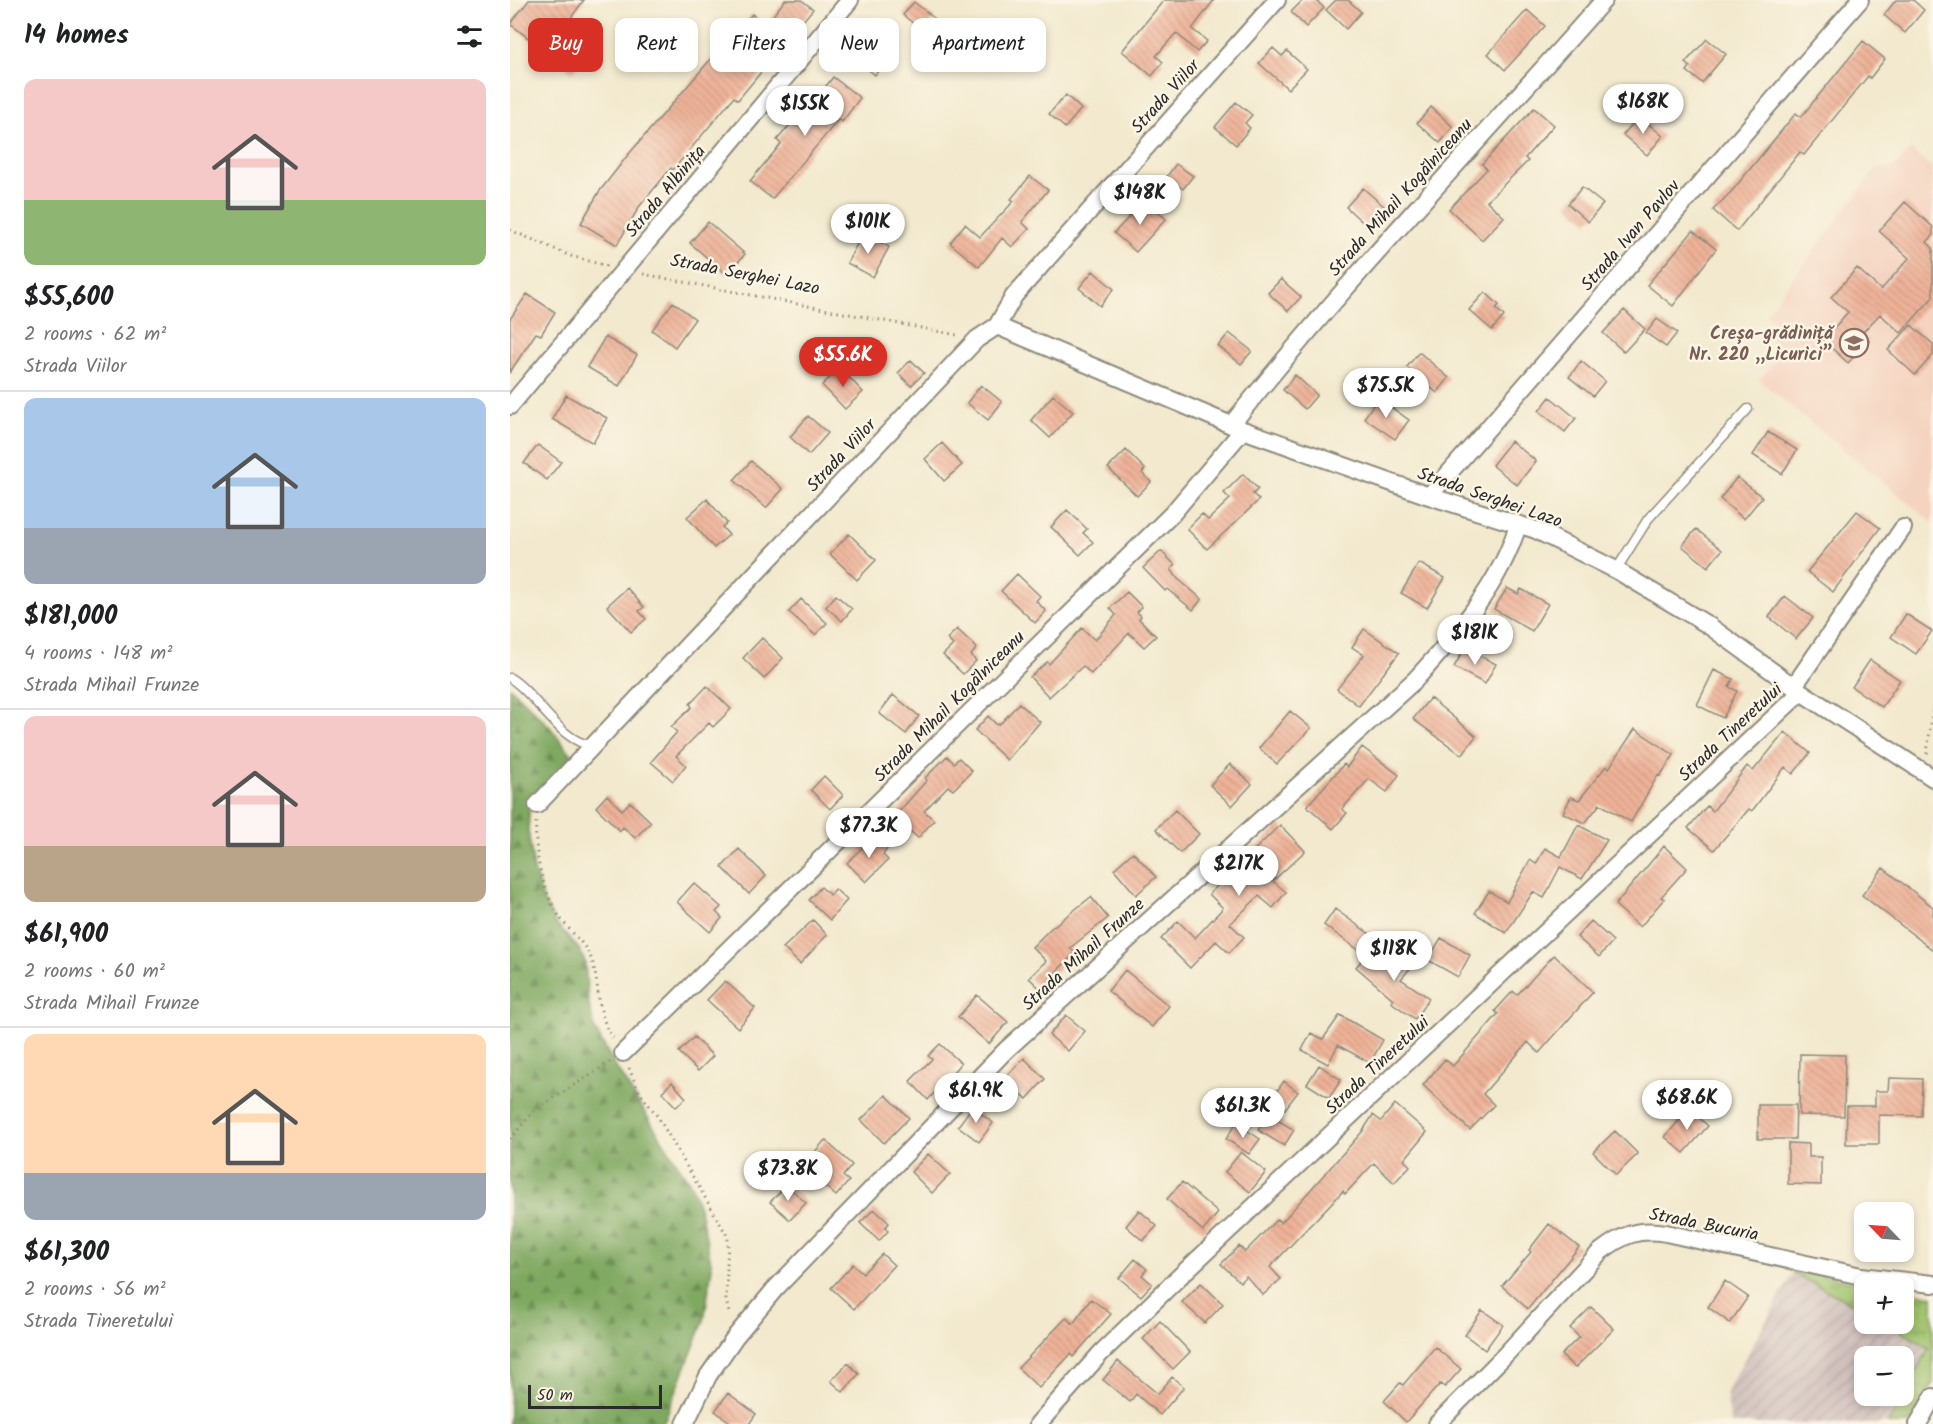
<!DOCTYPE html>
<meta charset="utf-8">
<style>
body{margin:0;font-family:Kalam,sans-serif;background:#f2f2f2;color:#202124;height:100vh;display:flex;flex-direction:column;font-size:22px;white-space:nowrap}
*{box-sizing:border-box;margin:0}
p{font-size:20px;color:#757577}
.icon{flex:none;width:33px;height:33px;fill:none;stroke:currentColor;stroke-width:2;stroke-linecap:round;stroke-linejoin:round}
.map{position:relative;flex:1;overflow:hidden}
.panel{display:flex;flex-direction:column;background:#fff;width:510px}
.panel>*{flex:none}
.guide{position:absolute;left:18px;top:18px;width:570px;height:54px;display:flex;gap:12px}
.needle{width:39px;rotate:295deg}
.tools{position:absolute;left:1344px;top:1202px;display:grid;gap:12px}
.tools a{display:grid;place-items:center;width:60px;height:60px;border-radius:12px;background:#fff;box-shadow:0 3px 9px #0003;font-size:30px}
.scale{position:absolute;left:18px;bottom:15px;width:134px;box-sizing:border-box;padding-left:6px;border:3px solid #2b2b2b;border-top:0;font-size:16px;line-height:21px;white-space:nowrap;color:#2b2b2b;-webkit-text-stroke:4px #fcf5e5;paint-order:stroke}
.price{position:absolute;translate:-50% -51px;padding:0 14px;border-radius:21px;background:#fff;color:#222;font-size:20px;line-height:39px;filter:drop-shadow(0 2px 3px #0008)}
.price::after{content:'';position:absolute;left:50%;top:36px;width:18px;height:14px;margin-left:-9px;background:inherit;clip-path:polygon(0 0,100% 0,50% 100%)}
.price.active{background:#d93025;color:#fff}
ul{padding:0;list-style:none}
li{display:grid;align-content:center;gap:12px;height:318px;padding:0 24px}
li+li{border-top:2px solid #e0e0e0}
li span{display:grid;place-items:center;height:186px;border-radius:12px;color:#555}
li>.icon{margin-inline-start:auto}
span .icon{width:108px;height:108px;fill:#fffc;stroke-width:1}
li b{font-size:26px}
h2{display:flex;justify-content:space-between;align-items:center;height:72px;padding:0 24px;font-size:26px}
.tag{padding:0 21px;border-radius:12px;background:#fff;box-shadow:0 3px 9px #0003;font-size:21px;line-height:54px}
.tag.active{background:#d93025;color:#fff}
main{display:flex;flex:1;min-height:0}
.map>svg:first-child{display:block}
</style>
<main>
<section class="panel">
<h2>14 homes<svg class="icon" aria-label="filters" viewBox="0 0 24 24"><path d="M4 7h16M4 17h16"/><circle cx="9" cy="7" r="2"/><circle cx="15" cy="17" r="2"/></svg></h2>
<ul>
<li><span style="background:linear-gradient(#f6c9c9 65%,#8fb573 0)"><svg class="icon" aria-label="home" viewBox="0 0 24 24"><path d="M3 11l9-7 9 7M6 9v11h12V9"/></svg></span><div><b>$55,600</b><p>2 rooms · 62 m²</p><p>Strada Viilor</p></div></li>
<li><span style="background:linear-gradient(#a9c7e8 70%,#9aa5b1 0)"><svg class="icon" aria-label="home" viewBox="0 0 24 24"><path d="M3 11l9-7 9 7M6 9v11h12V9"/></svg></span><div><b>$181,000</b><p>4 rooms · 148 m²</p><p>Strada Mihail Frunze</p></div></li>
<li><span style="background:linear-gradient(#f6c9c9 70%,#b9a48a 0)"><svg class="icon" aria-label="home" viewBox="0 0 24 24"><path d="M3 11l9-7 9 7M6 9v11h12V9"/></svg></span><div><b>$61,900</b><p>2 rooms · 60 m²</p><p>Strada Mihail Frunze</p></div></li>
<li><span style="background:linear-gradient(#ffd9b3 75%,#9aa5b1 0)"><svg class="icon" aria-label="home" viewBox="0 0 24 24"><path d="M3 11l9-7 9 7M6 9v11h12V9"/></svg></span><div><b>$61,300</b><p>2 rooms · 56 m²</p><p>Strada Tineretului</p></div></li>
</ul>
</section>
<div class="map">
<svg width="1423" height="1424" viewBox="0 0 1423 1424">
<defs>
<pattern id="industrial-furrows" width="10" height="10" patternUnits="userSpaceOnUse" patternTransform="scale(1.5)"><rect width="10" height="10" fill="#d0c0bc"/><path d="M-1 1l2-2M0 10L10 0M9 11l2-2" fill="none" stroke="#b3a5a2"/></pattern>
<pattern id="grass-tufts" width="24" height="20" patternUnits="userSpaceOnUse" patternTransform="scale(1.5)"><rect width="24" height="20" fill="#9fc26c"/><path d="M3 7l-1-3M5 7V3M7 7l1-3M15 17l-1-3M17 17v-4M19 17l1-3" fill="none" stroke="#829e59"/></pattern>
<pattern id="forest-firs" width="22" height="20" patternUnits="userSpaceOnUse" patternTransform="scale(1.5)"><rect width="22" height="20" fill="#7fa860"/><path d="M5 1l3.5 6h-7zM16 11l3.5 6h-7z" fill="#68894f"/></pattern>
<pattern id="building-back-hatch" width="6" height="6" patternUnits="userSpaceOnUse" patternTransform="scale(1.5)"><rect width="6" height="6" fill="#eeb298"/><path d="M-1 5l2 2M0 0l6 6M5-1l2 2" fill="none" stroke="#cc9983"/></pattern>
</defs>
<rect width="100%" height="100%" fill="#fcf5e5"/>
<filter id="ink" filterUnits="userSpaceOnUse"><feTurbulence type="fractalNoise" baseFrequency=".0167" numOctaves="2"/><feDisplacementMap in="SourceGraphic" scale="12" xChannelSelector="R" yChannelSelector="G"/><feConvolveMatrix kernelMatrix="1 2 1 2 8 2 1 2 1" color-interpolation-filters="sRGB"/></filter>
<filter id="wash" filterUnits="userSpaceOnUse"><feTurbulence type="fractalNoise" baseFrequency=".008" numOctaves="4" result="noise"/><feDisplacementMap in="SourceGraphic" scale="24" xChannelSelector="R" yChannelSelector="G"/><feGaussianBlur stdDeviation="1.35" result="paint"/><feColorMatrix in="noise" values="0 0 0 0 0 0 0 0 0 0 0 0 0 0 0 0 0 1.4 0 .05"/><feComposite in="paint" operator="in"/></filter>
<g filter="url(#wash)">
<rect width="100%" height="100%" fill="#f2e9ce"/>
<path fill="#f4d3c0" d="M1401 149 1423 169V523L1249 380 1274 350 1257 336 1266 323 1256 314 1366 169 1384 167Z"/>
<path fill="url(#industrial-furrows)" d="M1283 1273 1354 1310V1323H1377L1419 1348 1394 1395V1356H1354V1395H1393L1378 1424H1221L1216 1392Z"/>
<path fill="url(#grass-tufts)" stroke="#65764c" stroke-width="1.5" d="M1285 1269 1354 1284V1310L1283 1273Z
M1394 1290 1423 1296V1383L1400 1424H1378L1419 1348 1377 1323H1394Z"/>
<path fill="url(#forest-firs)" stroke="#556a46" stroke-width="1.5" d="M0 687 40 727 63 756 20 804 18 830 24 870 34 902 47 925 69 949 75 962 78 1000 84 1027 105 1066 182 1186 191 1214 202 1267 194 1321 153 1424H0Z"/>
<g id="blocks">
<path fill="url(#building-back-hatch)" d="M19 0H74L60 19 88 41 63 72 0 24Z
M275 0H291L303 9 228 100 224 97 163 170 161 168 129 207 107 245 71 223 89 192 118 155 213 45 215 46 242 14 255 26Z
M654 0H704L682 29 697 41 687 52 666 33 646 56 653 62 642 76 612 51Z
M793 0H806L814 8 796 27 781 12Z
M826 0H838L851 12 836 29 816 10Z
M1386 0H1403L1414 10 1395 33 1374 15Z
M404 2 424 18 413 31 393 15Z
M1017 10 1035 26 995 70 978 54Z
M357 33 382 53 365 75 340 55Z
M1197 39 1216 54 1192 83 1177 71 1180 67 1175 63Z
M1353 41 1375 59 1360 78 1358 76 1294 155 1290 152 1227 231 1203 210 1222 191 1286 113 1291 117Z
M763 48 772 56 777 51 797 69 778 89 749 63Z
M323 77 350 98 332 122 329 119 262 199 240 181 271 144 267 140 291 112 294 115Z
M556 95 571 109 555 128 539 114Z
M726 102 742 115 735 123 740 128 726 145 705 127Z
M921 107 943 127 930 143 907 123Z
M1024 108 1044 125 1015 158 1018 161 977 201 994 217 972 240 939 209 977 169 972 164Z
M1129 116 1153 136 1137 155 1113 135Z
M666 164 683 176 673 189 657 176Z
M520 176 538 190 512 222 519 229 502 247 492 238 469 267 440 243 455 224 470 237 504 201 501 199Z
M1072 187 1093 204 1078 222 1058 204Z
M853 188 876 208 859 228 836 207Z
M635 200 656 219 626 252 604 233Z
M1395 202 1423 227V236L1417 242 1423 248V297L1391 333 1370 314 1351 334 1359 341 1338 363 1313 340 1338 312 1321 297 1347 268 1371 290 1399 258 1369 231Z
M198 222 235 254 217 275 180 243Z
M1183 231 1206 249 1163 306 1137 285Z
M353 233 379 247 363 277 337 263Z
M583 271 604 289 590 306 569 288Z
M771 279 791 297 778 311 758 293Z
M975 292 989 305 986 309 994 316 982 330 959 310Z
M17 294 45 312 31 335 26 333 0 372V319Z
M163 302 185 319 165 347 142 330Z
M1114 310 1135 329 1114 352 1093 333Z
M1147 319 1167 333 1156 347 1136 333Z
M1401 325 1423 344V355L1405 375 1378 350Z
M719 333 742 351 731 364 708 346Z
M95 337 127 355 109 386 77 367Z
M909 352 939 378 927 393 897 367Z
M401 360 414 373 401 386 388 373Z
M1071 361 1095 381 1083 396 1059 377Z
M330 368 353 392 335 409 312 385Z
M785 375 807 395 795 409 773 390Z
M471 385 492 402 478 420 457 403Z
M56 395 97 418 83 443 42 419Z
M543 395 563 412 540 438 521 420Z
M1040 397 1066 418 1055 432 1029 411Z
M868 398 899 420 885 439 854 418Z
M298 416 318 433 299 455 280 437Z
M1258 432 1287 450 1272 474 1243 455Z
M1001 441 1026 461 1007 485 982 465Z
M432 443 452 465 434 481 415 459Z
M28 445 51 462 37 480 14 463Z
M616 450 635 469 632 473 641 482 627 496 598 468Z
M241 461 273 489 256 508 224 480Z
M733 474 748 489 743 494 749 500 697 549 677 529 692 514 698 520 720 499 714 493Z
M1227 477 1252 497 1234 519 1210 499Z
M197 499 217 523 212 527 219 535 204 548 177 517Z
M557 510 577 529 573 533 583 542 570 555 541 527Z
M1347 511 1370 528 1323 592 1297 572Z
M1186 529 1212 550 1198 567 1172 546Z
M339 534 366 560 347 580 320 554Z
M651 551 665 565 661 569 668 579 692 599 683 610 657 589 655 591 633 568Z
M909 563 935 578 917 608 891 593Z
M507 574 530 596 526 601 536 611 525 623 491 591Z
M117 588 134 607 129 611 136 619 121 632 97 606Z
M997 588 1008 594 1011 589 1038 604 1022 631 984 609Z
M617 592 632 607 627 612 631 616 629 619 646 636 634 647 619 633 581 674 573 666 539 697 520 677 537 662 539 664 572 628 585 640 606 615 600 608Z
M326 595 342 609 332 621 316 607Z
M1275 596 1303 618 1286 639 1259 617Z
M291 599 317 623 305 635 279 612Z
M1396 614 1422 631 1406 654 1381 637Z
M447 629 467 648 461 655 466 661 453 674 433 655 443 645 437 639Z
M854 629 889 653 849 706 827 689 854 655 842 647Z
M252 638 273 658 254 679 233 658Z
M955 648 986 664 975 684 944 667Z
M1360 660 1390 680 1372 707 1342 687Z
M1204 670 1223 679 1219 687 1227 691 1213 718 1187 705Z
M197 686 221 709 203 727 199 723 166 756 176 765 163 781 141 762 167 732 161 727 182 707 180 704Z
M383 695 409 716 396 734 369 713Z
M920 698 966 736 952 755 903 719Z
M509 703 530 722 497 760 465 730 478 716 487 725 492 722Z
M780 711 801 728 767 764 749 748Z
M1125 729 1164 755 1150 776 1148 775 1121 822 1090 804 1075 823 1053 813 1061 797 1069 800 1096 766 1099 768Z
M1275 732 1300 753 1283 774 1275 767 1242 811 1239 809 1204 850 1178 828 1197 806 1203 811 1237 766 1243 771Z
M852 747 889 775 877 792 859 779 832 809 837 813 823 829 797 806 834 764 837 767Z
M437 756 444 763 449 758 462 771 443 790 438 786 414 811 424 820 408 838 384 817 417 780 415 778Z
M720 764 742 784 722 806 700 785Z
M314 776 333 795 320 809 301 790Z
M97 795 112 810 120 802 141 822 125 838 113 827 110 831 86 807Z
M665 810 689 834 670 853 646 829Z
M770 825 795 851 763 881 776 892 763 908 749 896 720 924 734 937 719 953 706 941 680 968 651 939 668 921 685 938 713 908 699 894Z
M1068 825 1097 840 1072 879 1050 867 1034 898 1023 892 996 933 965 913 979 891 997 902 1020 860 1026 864 1035 848 1051 857Z
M364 836 377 849 373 855 378 860 356 882 337 863Z
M1154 846 1177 868 1151 897 1154 899 1130 927 1105 905Z
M229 849 256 876 239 894 212 867Z
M623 852 646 877 626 895 604 869Z
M1373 868 1423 907V950L1352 895Z
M184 883 211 907 206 912 212 918 200 932 167 902Z
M311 887 320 895 325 889 337 900 320 920 299 900Z
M581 897 598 918 560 948 565 953 540 978 550 987 539 997 519 978 536 961 522 947 540 929Z
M825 909 861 935 850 951 814 925Z
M303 920 317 935 290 964 273 948Z
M1081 921 1103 941 1089 957 1067 937Z
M931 938 960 955 948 977 918 960Z
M859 951 876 965 887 952 903 965 891 979 919 998 905 1019 881 1002 883 999 846 967Z
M1044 955 1083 992 1029 1053 1018 1042 973 1094 984 1105 960 1130 913 1085 935 1059 943 1066 988 1014 985 1011 1003 991 1007 995Z
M615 970 659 1006 642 1027 598 991Z
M215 981 245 1008 228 1028 197 1000Z
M467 995 498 1022 479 1044 448 1017Z
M556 1015 575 1031 558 1051 539 1035Z
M830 1015 873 1040 860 1063 828 1045 818 1064 792 1050 801 1033 813 1039Z
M184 1037 203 1056 188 1071 169 1052Z
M430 1044 451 1063 418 1100 400 1081 422 1059 418 1056Z
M1290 1054 1335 1055 1334 1116 1289 1115Z
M514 1058 535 1079 517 1099 495 1078Z
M809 1065 831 1080 819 1098 797 1084Z
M1379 1078 1412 1079 1411 1116 1369 1115V1144H1336L1337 1106H1365V1091H1378Z
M774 1081 788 1092 775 1109 761 1099Z
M162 1082 176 1098 166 1107 152 1092Z
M376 1095 399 1118 374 1143 351 1120Z
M885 1104 917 1132 894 1160 900 1166 884 1183 864 1163 835 1194 833 1191 760 1267 771 1279 753 1295 736 1276 730 1282 711 1264 729 1246 735 1252 767 1219 771 1223 852 1132 863 1115 871 1121Z
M1248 1105H1286L1285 1139H1248Z
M462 1107 483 1123 469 1142 448 1126Z
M1179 1109 1198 1126 1174 1153 1155 1137Z
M758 1114 784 1130 774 1146 748 1130Z
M726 1123 750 1139 739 1154 716 1139Z
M1105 1131 1128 1154 1106 1175 1083 1152Z
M315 1140 342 1165 333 1176 339 1181 326 1196 309 1181 315 1173 299 1159Z
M1278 1143 1299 1144V1157H1311V1185L1278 1184Z
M731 1152 756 1172 740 1192 715 1172Z
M418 1154 440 1174 422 1193 401 1172Z
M672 1182 708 1213 693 1231 657 1199Z
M277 1185 296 1203 280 1220 260 1202Z
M364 1209 379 1223 375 1228 378 1231 369 1241 350 1223Z
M629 1210 647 1226 633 1241 616 1226Z
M1039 1224 1069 1247 1018 1309 992 1286 1021 1252 1019 1250Z
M372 1254 384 1265 344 1309 321 1288 343 1264 353 1273Z
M625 1259 637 1269 632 1275 642 1284 631 1296 609 1278Z
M1215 1281 1238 1297 1220 1323 1198 1307Z
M691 1283 713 1304 695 1323 672 1302Z
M581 1299 601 1314 563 1357 561 1354 529 1388 508 1368 556 1318 563 1324Z
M1081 1307 1104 1329 1065 1368 1051 1355 1069 1337 1060 1328Z
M972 1310 993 1325 975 1350 955 1335Z
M650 1321 680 1352 663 1369 633 1339Z
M925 1347 951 1369 935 1387 930 1384 896 1422 874 1401 890 1383 893 1385Z
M608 1361 648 1394 662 1377 674 1387 650 1415 626 1394 620 1402 593 1380Z
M338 1363 349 1374 333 1392 321 1381Z
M218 1393 246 1414 239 1424H223L205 1411Z"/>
</g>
</g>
<g filter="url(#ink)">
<use href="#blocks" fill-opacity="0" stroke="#8e8a7c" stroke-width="1.5"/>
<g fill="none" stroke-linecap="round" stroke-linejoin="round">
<g stroke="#8e8a7c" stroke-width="11">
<path id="lane" d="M1106 570 1138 519 1238 409
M0 678C26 693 52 746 84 745"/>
</g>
<g stroke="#8e8a7c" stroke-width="20">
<path id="street" d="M487 326 733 430 919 496 1026 530 1106 570 1198 625 1291 692 1423 778
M0 406 340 0
M721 425C839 277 969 142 1094 0
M919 496 1350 0
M1284 686 1393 528
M27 805 467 339 487 326 504 296 767 0
M113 1053 662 514 733 430
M175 1424 198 1376 225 1337 265 1289 496 1050 905 680C946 635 990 585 1008 525
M528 1424 591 1353 668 1278 1291 692
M927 1424 996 1354 1090 1252C1112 1235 1128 1228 1156 1233L1351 1276 1423 1284
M1408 1424 1423 1397"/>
</g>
<path stroke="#8e8a7c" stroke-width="3" stroke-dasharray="1.5 4.5" stroke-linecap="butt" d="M0 230 61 256 97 266
M133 274 447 335
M1417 754 1423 706
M26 822C24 850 31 886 46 911 56 930 77 942 83 964 90 990 87 1016 103 1038
M119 1068 129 1092 148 1117 218 1237 216 1300 220 1316
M0 1139 24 1111 100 1062"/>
<use href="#lane" stroke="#fff" stroke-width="8"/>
<use href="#street" stroke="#fff" stroke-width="16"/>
</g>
</g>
<defs>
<g id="school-ring" transform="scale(1.5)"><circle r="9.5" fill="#fcf5e5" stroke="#8d6e63" stroke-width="1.5"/><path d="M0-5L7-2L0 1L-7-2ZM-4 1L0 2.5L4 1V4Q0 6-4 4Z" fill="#8d6e63"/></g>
</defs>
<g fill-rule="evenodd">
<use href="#school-ring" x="1344" y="343"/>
</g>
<g text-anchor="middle" stroke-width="5" stroke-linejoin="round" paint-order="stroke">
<g font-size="18" fill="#2b2b2b" stroke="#fcf5e5">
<text transform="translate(655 96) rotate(-48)" y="6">Strada Viilor</text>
<text transform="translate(155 191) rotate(-50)" y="6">Strada Albinița</text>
<text transform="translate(890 197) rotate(-48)" y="6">Strada Mihail Kogălniceanu</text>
<text transform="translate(1120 235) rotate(-49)" y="6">Strada Ivan Pavlov</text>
<text transform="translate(235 274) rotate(11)" y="6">Strada Serghei Lazo</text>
<text transform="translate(331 455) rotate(-47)" y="6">Strada Viilor</text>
<text transform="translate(980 497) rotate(19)" y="6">Strada Serghei Lazo</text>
<text transform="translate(439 706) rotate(-45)" y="6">Strada Mihail Kogălniceanu</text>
<text transform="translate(1220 732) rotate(-43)" y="6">Strada Tineretului</text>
<text transform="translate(573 954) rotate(-42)" y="6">Strada Mihail Frunze</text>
<text transform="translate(867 1065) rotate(-43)" y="6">Strada Tineretului</text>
<text transform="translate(1194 1224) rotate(11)" y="6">Strada Bucuria</text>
</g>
<g font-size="18" font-weight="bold" fill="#785e54" stroke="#fcf5e5" text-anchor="end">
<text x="1323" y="339">Creșa-grădiniță<tspan x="1323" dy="21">Nr. 220 „Licurici”</tspan></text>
</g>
</g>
</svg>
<div class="tools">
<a><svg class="needle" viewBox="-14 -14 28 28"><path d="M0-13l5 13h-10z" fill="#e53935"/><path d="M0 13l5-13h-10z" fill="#757577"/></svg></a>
<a>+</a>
<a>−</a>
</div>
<div class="scale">50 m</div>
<b class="price" style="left:1133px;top:135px">$168K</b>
<b class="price" style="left:295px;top:137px">$155K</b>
<b class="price" style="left:630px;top:226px">$148K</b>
<b class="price" style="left:358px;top:255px">$101K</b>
<b class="price active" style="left:333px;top:388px">$55.6K</b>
<b class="price" style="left:876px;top:419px">$75.5K</b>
<b class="price" style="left:965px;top:666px">$181K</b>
<b class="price" style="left:359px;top:859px">$77.3K</b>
<b class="price" style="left:729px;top:897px">$217K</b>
<b class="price" style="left:884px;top:982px">$118K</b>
<b class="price" style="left:466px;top:1124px">$61.9K</b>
<b class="price" style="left:1177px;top:1131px">$68.6K</b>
<b class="price" style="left:733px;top:1139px">$61.3K</b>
<b class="price" style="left:278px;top:1202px">$73.8K</b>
<div class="guide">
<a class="tag active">Buy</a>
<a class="tag">Rent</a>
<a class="tag">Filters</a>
<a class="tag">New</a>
<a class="tag">Apartment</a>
</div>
</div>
</main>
